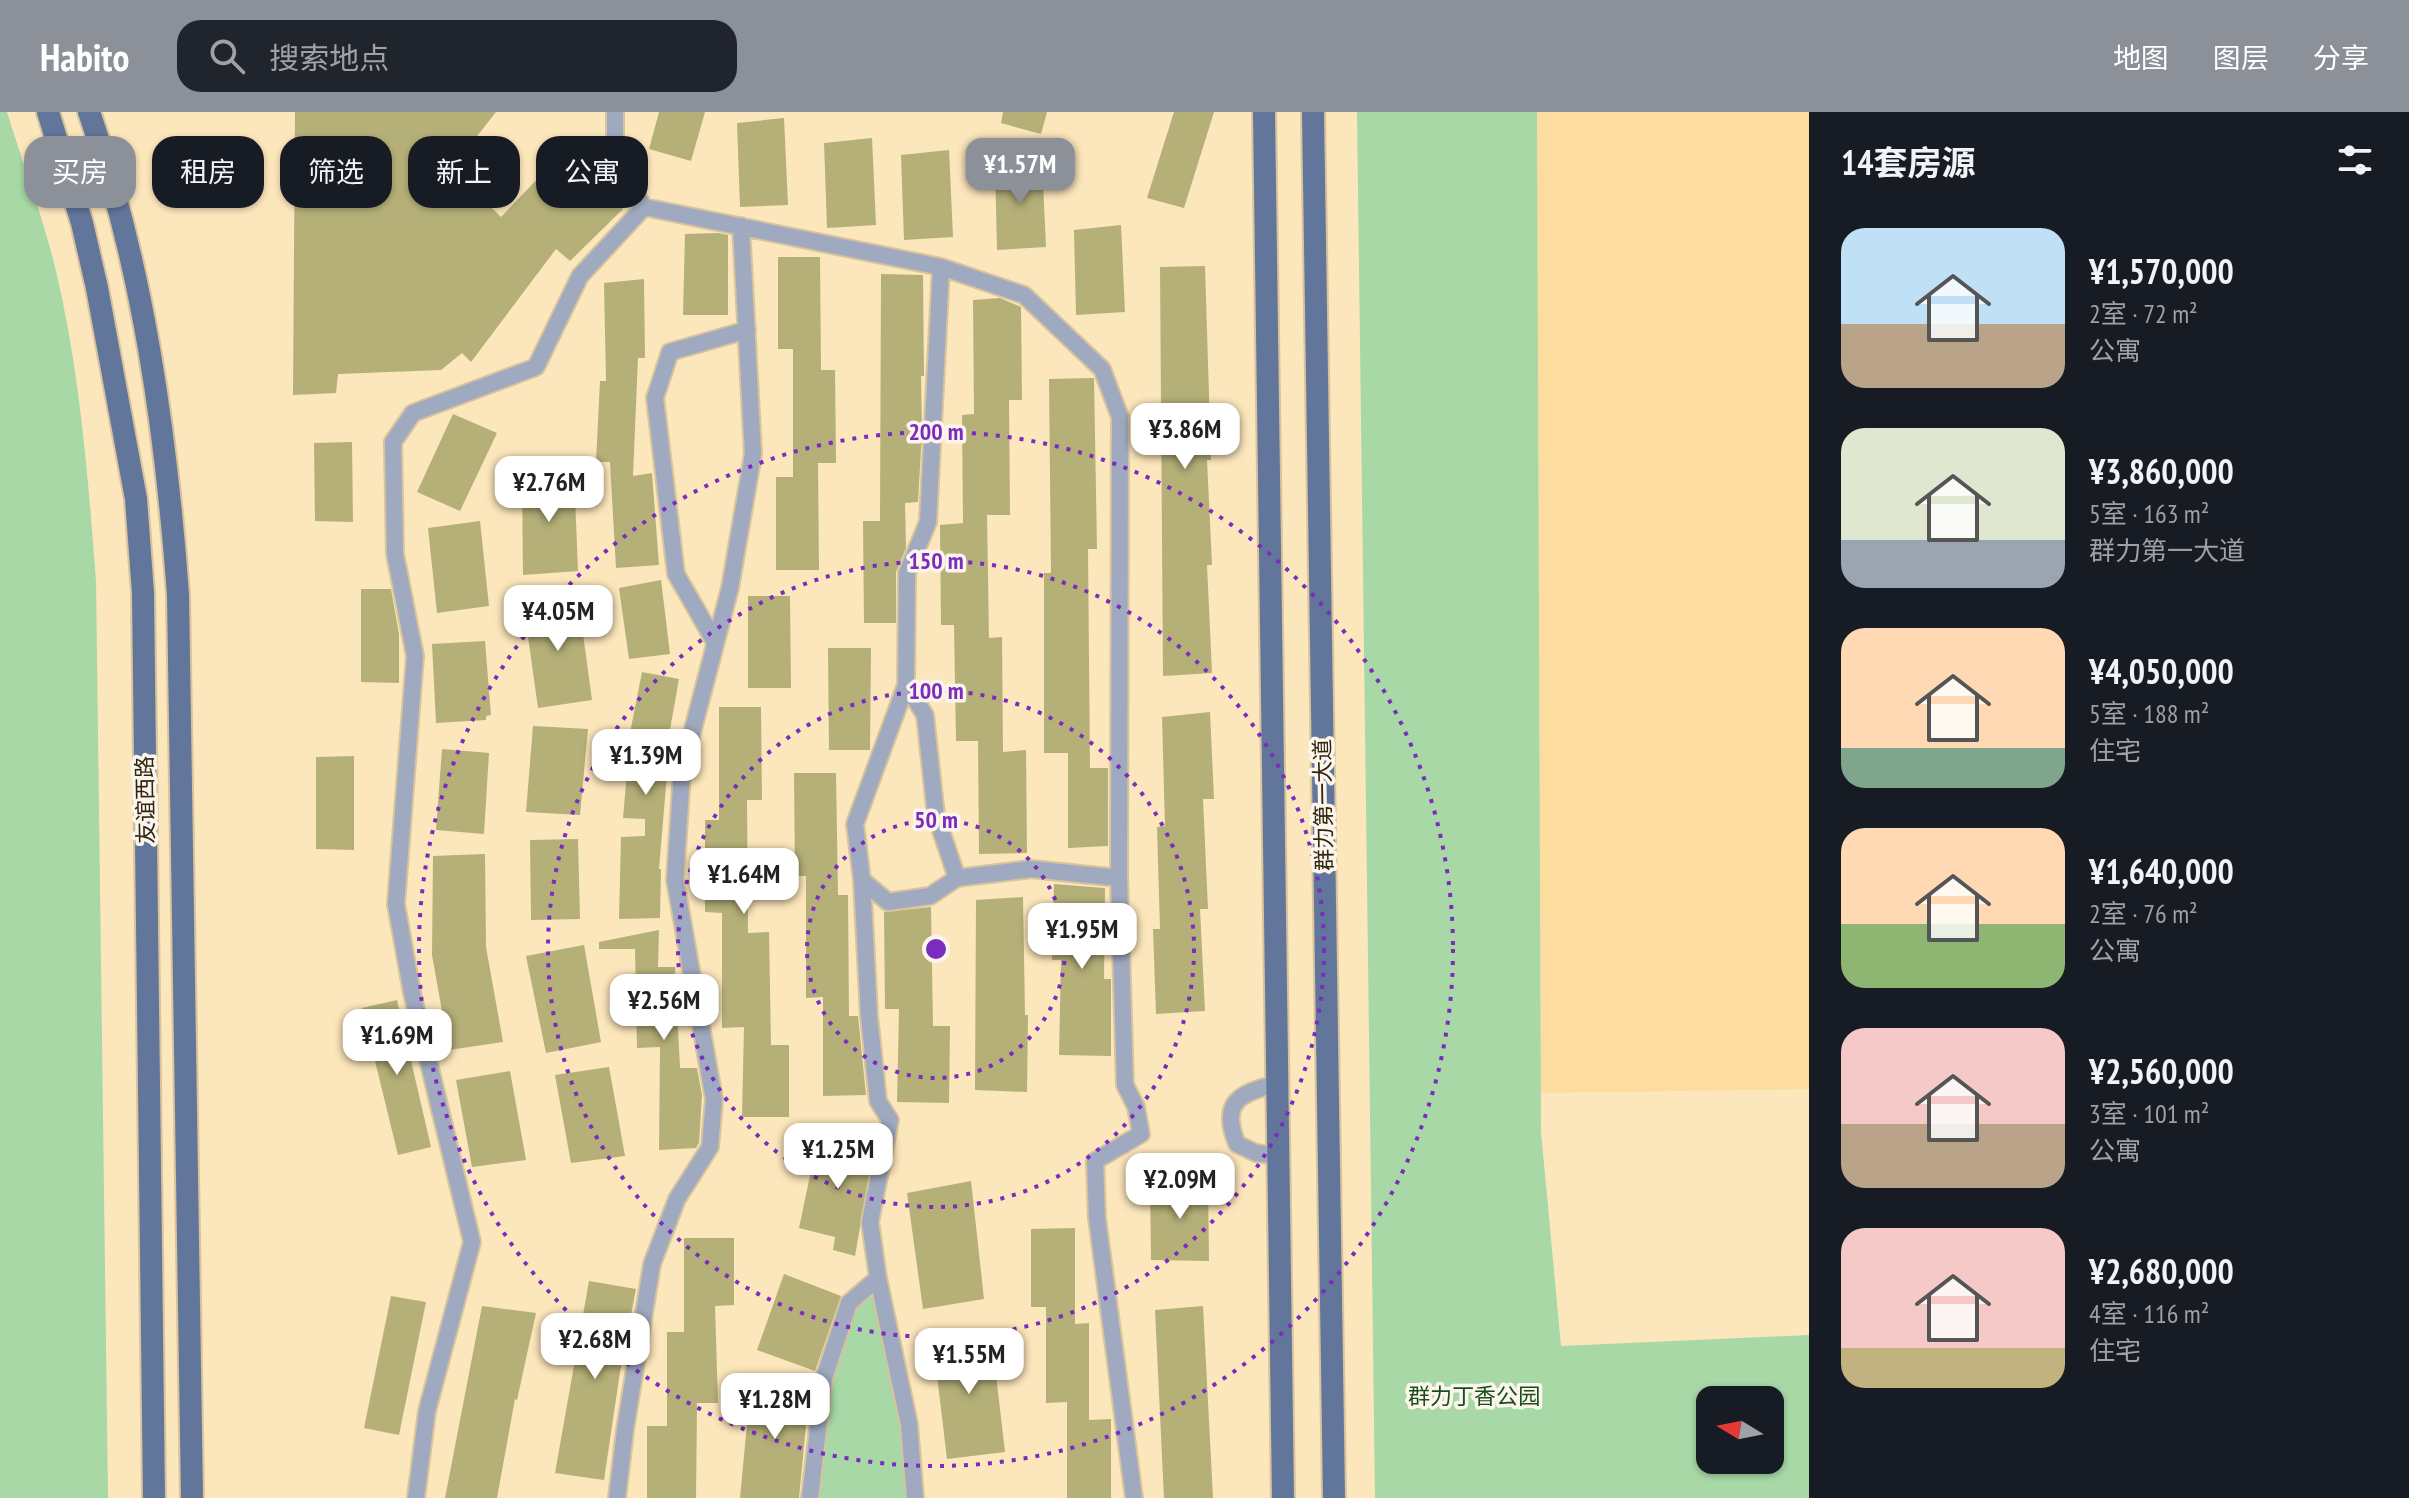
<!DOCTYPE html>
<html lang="zh">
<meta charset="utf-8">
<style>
body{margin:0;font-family:"PT Sans Narrow","Noto Sans SC",sans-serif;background:#20242c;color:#f1f3f6;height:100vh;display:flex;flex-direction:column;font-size:30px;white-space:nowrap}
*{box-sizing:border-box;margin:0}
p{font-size:26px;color:#9ea1a6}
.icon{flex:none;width:44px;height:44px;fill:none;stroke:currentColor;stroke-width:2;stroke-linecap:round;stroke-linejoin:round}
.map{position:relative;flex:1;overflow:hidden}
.details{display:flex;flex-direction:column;background:#171b24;width:600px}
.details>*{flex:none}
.top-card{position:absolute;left:24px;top:24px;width:760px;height:72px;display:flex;gap:16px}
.needle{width:52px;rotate:280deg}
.buttons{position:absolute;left:1696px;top:1274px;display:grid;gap:16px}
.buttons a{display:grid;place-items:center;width:88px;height:88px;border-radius:16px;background:#171b24;box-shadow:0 2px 6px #0004;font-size:40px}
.price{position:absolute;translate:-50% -68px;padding:0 18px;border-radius:16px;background:#fff;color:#222;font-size:26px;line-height:52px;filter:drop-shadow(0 2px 4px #0008)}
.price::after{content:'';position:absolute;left:50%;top:48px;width:24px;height:18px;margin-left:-12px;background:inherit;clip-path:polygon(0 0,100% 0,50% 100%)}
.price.selected{background:#8c9099;color:#fff}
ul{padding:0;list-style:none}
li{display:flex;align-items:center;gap:24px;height:200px;padding:0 32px}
li span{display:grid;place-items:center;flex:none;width:224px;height:160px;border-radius:24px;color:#555}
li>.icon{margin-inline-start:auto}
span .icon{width:96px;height:96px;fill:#fffc;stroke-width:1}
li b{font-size:34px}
h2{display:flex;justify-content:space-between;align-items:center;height:96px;padding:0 32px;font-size:34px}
.pill{padding:0 28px;border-radius:24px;background:#171b24;box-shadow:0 2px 6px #0004;font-size:28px;line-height:72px}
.pill.selected{background:#8c9099;color:#fff}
header{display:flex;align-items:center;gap:48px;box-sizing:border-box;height:112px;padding:0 40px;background:#8c9099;color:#fff}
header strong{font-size:38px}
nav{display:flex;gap:44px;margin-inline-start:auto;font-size:28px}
.search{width:560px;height:72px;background:#20242c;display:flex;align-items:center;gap:20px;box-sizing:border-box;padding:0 28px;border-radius:24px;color:#9ea1a6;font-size:30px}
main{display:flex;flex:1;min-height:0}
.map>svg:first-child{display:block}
</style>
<header>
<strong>Habito</strong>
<div class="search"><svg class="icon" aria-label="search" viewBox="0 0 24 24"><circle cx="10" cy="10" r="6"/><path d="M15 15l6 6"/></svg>搜索地点</div>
<nav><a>地图</a><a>图层</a><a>分享</a></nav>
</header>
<main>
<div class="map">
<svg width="1809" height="1386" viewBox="0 0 1809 1386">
<rect width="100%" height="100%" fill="#fce6bb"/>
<path fill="#fcdc9f" d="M1537 0H1809V977L1541 981Z"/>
<path fill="#a7d8a5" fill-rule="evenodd" d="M0 0H7C23 52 43 105 56 159 80 261 88 364 96 469L108 1386H0Z
M1357 0H1537L1541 1020 1561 1234 1809 1223V1386H1375ZM1710 1288H1770V1348H1710Z
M878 1166 915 1386H810L824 1266 849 1191Z"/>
<path fill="#b5b078" d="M295 0H496L452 56 501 105 565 38 623 97 570 149 556 137 471 250 462 241 441 258 338 262 336 281 293 283Z
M659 0H705L691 49 649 37Z
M1003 0H1047L1041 22 1001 11Z
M1174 0H1214L1184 96 1147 86Z
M784 6 788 93 740 95 737 11Z
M872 26 876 113 827 116 824 31Z
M949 38 953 125 904 128 901 43Z
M1042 49 1046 135 997 138 995 53Z
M1121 113 1125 200 1076 203 1074 118Z
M718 121 728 123V203H683L685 122Z
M778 145H820L821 258H835L836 351H818L819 458H776V365H793V237H778Z
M1205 154 1211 348H1207L1212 453H1207L1212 561 1163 564 1160 155Z
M881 162 923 163 924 264H921L922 320 918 390 905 391 906 436 896 460V511H864L863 409H880Z
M644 167 645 246H638L633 364 652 361 659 453 616 456 610 350H596L600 269H606L604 171Z
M1000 186 1021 195 1022 288H1009L1010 403H987L989 526 1002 525 1003 640 1026 638 1027 741 979 742 978 629H956L954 513H941L940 413 963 411 962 303 974 302 973 188Z
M1094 266 1097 437H1088L1090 656H1108V734L1068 736V641H1044V461H1051L1049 267Z
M453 302 497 321 460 399 417 380Z
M352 330 353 410 315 409 314 331Z
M574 359 578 459 523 463 522 365Z
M480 409 489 494 437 501 428 416Z
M661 468 670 542 629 547 619 476Z
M361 477H391L399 522V571L361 570Z
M748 484H790L791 576H748Z
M578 485 592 588 538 596 524 496Z
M485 529 491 603 486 604V608L436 611 432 532Z
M828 536H871L870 638H829Z
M642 560 679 567 662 662H667L659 757H661L660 806 619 807 621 725 645 724V707L623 706 629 636H627Z
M719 595H761L762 688H747L748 821 769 820 771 933H789V1005H742L744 915 722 916V801L705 800V708H719Z
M1210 600 1214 687H1203L1208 797H1200L1205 899 1156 902 1153 817H1160L1157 715 1165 714 1162 605Z
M533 614 588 617 580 703 526 700Z
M442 637 489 641 484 722 436 718Z
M354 644V738L316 737V645Z
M794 661H836L838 783H848L849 904H858L866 983 823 984V885L806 886V764H795Z
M578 727 580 807 531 808 530 728Z
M485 742 486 835 503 930 449 938 432 843 433 744Z
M1054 772 1105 776 1104 867H1111V944L1059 943 1061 848H1052Z
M1023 785 1025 903H1028L1027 980 975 978 976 788Z
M931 795 933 914H950L949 991 897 990 899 897H885L884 800Z
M659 818 658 855H675L680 956H697L702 983 699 1031 696 1036 659 1038 660 935 637 936 635 837H599V830Z
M584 833 601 930 546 941 526 844Z
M397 888 431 1035 398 1043 362 896Z
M609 955 625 1044 571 1051 555 963Z
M510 959 526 1048 472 1055 456 968Z
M819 1021 874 1033 855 1144 833 1138 835 1125 799 1116Z
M1208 1068 1209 1149 1151 1148 1150 1070Z
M971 1069 984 1187 923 1197 907 1081Z
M1075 1116V1212L1089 1211V1308L1111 1307V1386H1067V1290L1046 1291V1195H1031V1117Z
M684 1126H734V1193L715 1194 718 1291H697L696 1386H647V1314H667V1220H684Z
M784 1162 841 1184 815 1259 757 1238Z
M589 1169 636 1177 620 1260 604 1368 555 1361Z
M391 1184 426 1190 399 1323 364 1316Z
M482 1194 536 1201 517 1288 515 1287 497 1386H445Z
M1203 1194 1213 1386H1164L1155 1198Z
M991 1220 1005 1340 947 1347 933 1230Z
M751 1270 810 1273 799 1386H740Z"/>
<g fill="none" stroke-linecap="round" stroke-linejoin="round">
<g stroke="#d7c39c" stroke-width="20">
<path id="minor" d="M615 0V49L644 95 941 155 1024 183 1102 257 1120 305 1119 766 1125 973 1136 995 1141 1022 1095 1049 1097 1106 1134 1386
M941 155 928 410 907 461 906 573 855 712 862 768 888 790 930 784 957 766 1031 757 1119 766
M715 530 676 462 655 286 670 240 747 218
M906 573 925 603 936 704 957 766
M1276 972C1239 981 1220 991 1237 1032L1256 1041 1278 1044
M878 1166 909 1312 915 1386
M416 1386 427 1299 472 1130 412 881 396 792 415 544 395 442 393 330 413 301 536 255 580 164 644 95
M617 1386 625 1318 652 1152 677 1087 710 1035 714 987 675 768 682 659 730 476 753 342 741 114
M810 1386 824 1266 849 1191 878 1166 870 1110 890 1008 878 989 869 904 862 768"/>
</g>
<g stroke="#d7c39c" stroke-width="26">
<path id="major" d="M48 0 82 111 97 176 136 387 143 481 154 1386
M89 0C143 154 166 320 178 482L192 1386
M1264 0 1283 1386
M1313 0 1334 1386"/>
</g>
<use href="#minor" stroke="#9faac0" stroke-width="16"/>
<use href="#major" stroke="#62759b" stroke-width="22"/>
</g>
<g fill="none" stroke="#7b2cbf" stroke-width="4" stroke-dasharray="4 8">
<circle cx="936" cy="837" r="129"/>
<circle cx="936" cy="837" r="258"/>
<circle cx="936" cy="837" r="388"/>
<circle cx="936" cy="837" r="517"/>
</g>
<g text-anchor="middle" stroke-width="7" stroke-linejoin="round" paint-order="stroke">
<g font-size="22" fill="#302510" stroke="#fbf5eb">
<text transform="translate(145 688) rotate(-91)" y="8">友谊西路</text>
<text transform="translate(1323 693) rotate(-91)" y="8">群力第一大道</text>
</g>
<g font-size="22" fill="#194e1b" stroke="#fbf5eb">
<text x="1474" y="1292">群力丁香公园</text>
</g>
</g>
<circle cx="936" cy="837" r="12" fill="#7b2cbf" stroke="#fbf5eb" stroke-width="4"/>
<g font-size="24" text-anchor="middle" font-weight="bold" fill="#7b2cbf" stroke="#fbf5eb" stroke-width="7" stroke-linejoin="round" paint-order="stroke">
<text x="936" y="328">200 m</text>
<text x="936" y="457">150 m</text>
<text x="936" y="587">100 m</text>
<text x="936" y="716">50 m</text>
</g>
</svg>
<div class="buttons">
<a><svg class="needle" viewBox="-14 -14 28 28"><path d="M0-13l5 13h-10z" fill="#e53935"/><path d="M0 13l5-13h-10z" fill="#9ea1a6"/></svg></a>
</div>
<b class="price selected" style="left:1020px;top:94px">¥1.57M</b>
<b class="price" style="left:1185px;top:359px">¥3.86M</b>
<b class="price" style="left:549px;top:412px">¥2.76M</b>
<b class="price" style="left:558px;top:541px">¥4.05M</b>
<b class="price" style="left:646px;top:685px">¥1.39M</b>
<b class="price" style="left:744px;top:804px">¥1.64M</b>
<b class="price" style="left:1082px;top:859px">¥1.95M</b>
<b class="price" style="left:664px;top:930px">¥2.56M</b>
<b class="price" style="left:397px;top:965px">¥1.69M</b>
<b class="price" style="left:838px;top:1079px">¥1.25M</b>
<b class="price" style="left:1180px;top:1109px">¥2.09M</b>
<b class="price" style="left:595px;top:1269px">¥2.68M</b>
<b class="price" style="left:969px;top:1284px">¥1.55M</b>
<b class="price" style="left:775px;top:1329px">¥1.28M</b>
<div class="top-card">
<a class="pill selected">买房</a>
<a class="pill">租房</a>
<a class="pill">筛选</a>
<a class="pill">新上</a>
<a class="pill">公寓</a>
</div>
</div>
<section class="details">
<h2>14套房源<svg class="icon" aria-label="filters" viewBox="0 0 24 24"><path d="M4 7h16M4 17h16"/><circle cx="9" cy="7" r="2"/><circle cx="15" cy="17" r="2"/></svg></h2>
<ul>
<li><span style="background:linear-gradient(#bfe0f5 60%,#b9a48a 0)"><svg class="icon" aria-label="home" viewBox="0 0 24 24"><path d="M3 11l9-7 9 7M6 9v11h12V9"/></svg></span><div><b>¥1,570,000</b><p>2室 · 72 m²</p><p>公寓</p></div></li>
<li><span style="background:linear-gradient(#dfe7d0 70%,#9aa5b1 0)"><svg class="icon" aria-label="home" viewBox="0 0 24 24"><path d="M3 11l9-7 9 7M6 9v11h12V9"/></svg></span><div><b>¥3,860,000</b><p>5室 · 163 m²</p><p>群力第一大道</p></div></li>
<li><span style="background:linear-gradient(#ffd9b3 75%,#7fa58c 0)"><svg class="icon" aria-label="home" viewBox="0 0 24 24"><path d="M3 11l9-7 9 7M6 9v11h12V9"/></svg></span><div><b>¥4,050,000</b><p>5室 · 188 m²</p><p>住宅</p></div></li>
<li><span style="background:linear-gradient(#ffd9b3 60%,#8fb573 0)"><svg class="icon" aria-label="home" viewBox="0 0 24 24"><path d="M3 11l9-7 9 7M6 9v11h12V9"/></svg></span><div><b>¥1,640,000</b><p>2室 · 76 m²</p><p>公寓</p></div></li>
<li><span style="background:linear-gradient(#f6c9c9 60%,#b9a48a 0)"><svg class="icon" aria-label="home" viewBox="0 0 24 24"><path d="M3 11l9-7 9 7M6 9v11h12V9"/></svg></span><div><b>¥2,560,000</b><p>3室 · 101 m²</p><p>公寓</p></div></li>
<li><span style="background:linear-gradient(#f6c9c9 75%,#c2b280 0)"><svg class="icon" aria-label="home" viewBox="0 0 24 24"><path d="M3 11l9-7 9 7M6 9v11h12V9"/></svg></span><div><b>¥2,680,000</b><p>4室 · 116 m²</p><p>住宅</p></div></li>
</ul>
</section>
</main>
